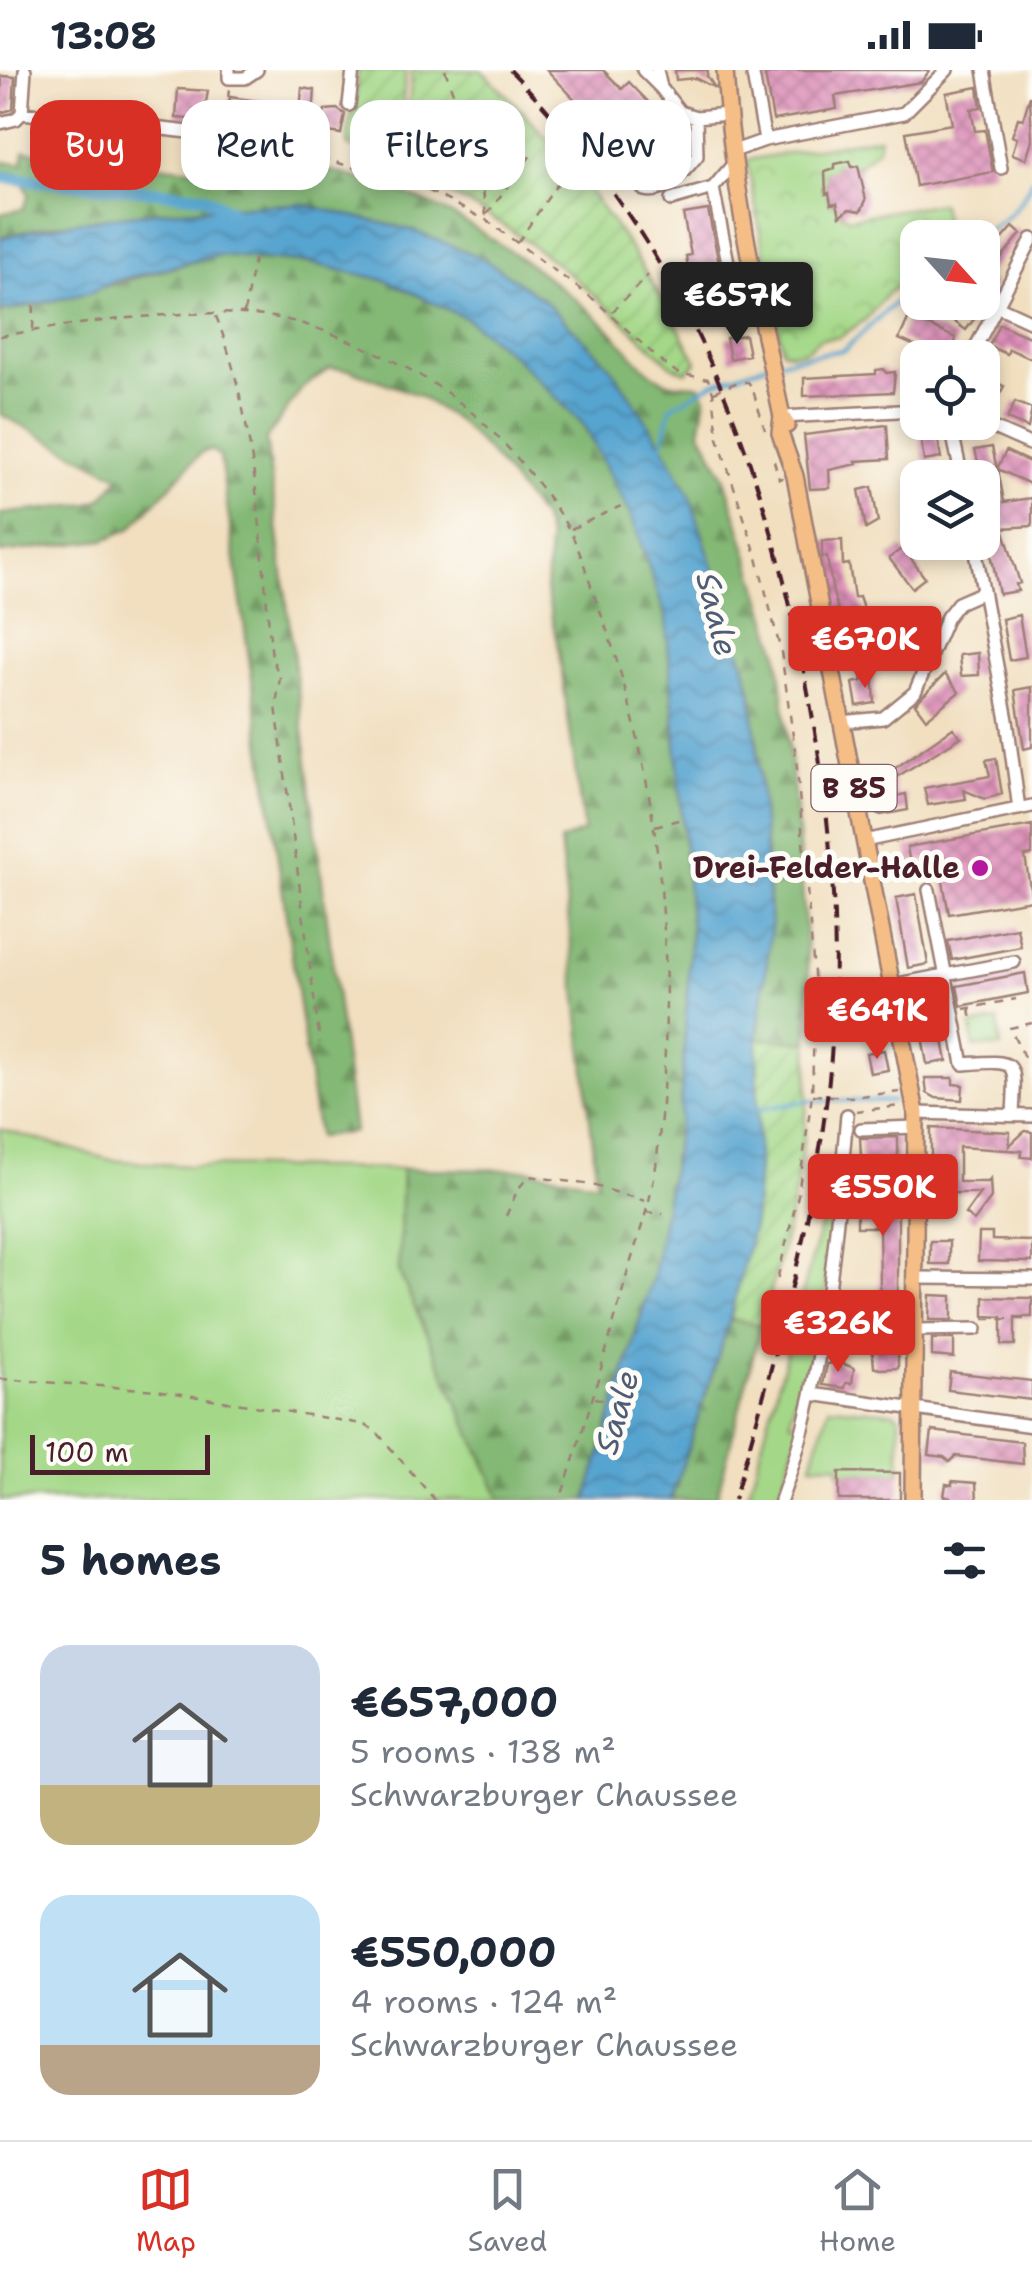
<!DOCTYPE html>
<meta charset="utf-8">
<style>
body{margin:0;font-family:"Shantell Sans",sans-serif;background:#f6f6f7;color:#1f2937;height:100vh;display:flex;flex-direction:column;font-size:38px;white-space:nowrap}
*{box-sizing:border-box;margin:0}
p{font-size:32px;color:#747a83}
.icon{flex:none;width:55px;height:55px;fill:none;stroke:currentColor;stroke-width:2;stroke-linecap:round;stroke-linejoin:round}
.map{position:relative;height:1430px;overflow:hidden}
.panel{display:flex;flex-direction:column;background:#fff;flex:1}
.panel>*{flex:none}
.hud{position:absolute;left:30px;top:30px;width:972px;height:90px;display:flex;gap:20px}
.needle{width:65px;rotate:117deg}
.tools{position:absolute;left:900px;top:150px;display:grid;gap:20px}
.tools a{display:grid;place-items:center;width:100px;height:100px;border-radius:20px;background:#fff;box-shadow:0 5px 15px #0003;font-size:50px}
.scale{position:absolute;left:30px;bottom:25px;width:180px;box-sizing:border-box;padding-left:10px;border:5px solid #4a1f2b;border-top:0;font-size:28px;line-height:35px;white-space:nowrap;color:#4a1f2b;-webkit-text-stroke:8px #fdfcf7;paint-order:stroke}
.price{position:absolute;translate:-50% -85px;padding:0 22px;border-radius:10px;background:#d93025;color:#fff;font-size:32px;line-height:65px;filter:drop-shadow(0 2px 5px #0008)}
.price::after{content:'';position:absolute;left:50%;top:60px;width:30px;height:22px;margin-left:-15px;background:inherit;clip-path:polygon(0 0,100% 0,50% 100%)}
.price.on{background:#222;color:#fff}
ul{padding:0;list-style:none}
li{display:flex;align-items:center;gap:30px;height:250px;padding:0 40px}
li span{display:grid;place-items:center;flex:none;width:280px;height:200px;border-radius:30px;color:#555}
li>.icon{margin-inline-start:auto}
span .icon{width:120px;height:120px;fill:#fffc;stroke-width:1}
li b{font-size:42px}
h2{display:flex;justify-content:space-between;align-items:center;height:120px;padding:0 40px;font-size:42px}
.tag{padding:0 35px;border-radius:30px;background:#fff;box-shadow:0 5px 15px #0003;font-size:35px;line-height:90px}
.tag.on{background:#d93025;color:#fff}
.status{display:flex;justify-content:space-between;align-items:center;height:70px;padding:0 50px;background:#fff;direction:ltr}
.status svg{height:28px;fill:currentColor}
.tabs{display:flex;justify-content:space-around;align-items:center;height:140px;border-top:2px solid #e0e1e3;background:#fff;font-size:28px;color:#747a83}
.tabs a{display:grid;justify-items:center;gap:5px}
.tabs .on{color:#d93025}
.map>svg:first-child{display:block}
</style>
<div class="status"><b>13:08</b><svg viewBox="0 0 49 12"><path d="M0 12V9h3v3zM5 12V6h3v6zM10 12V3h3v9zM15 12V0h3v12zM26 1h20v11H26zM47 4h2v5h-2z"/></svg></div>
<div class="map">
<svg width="1032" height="1430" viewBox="0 0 1032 1430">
<defs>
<pattern id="forest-firs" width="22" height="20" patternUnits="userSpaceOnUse" patternTransform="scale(2.5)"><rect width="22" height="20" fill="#83b874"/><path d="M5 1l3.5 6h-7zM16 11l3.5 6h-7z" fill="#6d955f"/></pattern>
<pattern id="park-crowns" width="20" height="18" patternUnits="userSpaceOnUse" patternTransform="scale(2.5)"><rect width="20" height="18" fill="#a4d888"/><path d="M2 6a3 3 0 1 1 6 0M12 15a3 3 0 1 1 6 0" fill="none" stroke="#8fb976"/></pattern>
<pattern id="garden-furrows" width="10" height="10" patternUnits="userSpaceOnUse" patternTransform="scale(2.5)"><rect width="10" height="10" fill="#a4d888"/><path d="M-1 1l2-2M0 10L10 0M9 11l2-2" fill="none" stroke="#8fb976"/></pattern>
<pattern id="water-waves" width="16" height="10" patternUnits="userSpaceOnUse" patternTransform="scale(2.5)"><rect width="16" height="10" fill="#57a4d0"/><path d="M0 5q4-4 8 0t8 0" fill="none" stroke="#4a85a9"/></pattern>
<pattern id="building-cross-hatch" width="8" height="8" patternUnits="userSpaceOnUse" patternTransform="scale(2.5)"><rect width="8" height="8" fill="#dd8eb8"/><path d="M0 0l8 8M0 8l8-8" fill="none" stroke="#b57396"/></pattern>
</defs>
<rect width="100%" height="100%" fill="#fdfcf7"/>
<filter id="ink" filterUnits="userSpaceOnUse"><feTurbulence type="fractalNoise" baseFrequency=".01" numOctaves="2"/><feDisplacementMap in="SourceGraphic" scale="20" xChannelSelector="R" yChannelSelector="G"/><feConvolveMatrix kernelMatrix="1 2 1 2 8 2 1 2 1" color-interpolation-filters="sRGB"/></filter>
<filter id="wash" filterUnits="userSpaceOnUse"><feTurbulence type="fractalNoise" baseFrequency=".0048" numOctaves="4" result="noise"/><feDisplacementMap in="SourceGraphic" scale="40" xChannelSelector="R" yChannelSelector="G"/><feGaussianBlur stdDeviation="2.25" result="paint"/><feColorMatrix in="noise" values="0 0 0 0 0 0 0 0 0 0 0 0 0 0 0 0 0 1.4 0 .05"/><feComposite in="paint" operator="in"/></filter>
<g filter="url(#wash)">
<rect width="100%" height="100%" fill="#f1dfc0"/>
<path fill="#a4d888" stroke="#777c5a" stroke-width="2.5" d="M0 1059 111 1090 187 1096 402 1099 399 1202 501 1430H0Z
M824 1143 831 1144 832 1178 812 1306 801 1305 790 1351 801 1354 778 1430H747Z
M829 1337 894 1342 900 1347V1403L839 1402V1395L812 1394Z"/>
<path fill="url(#forest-firs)" stroke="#666c50" stroke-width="2.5" d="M213 77C299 92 392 109 468 154 514 182 563 217 603 253 622 271 641 300 664 311 677 317 687 312 700 316L706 327 700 360 724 406 778 582 797 749 809 908 808 972 757 969 771 858 757 674 751 619 742 587 662 374 302 134 227 137 52 155 0 168V144L23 139 29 125 19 103 0 102V92L23 93 24 81 210 101Z
M219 185 311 193 388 211 466 248 515 287 583 354 632 447 666 547 691 860 680 1045 654 1202 587 1430H501L399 1202 402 1099 530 1100 597 1113 560 771 584 762 559 582 546 521 549 470 542 449 494 388 459 352 418 325 351 300 330 298 303 317 266 369 354 1062 318 1067 220 386 211 380 202 382 130 459 104 470 0 483V444L89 434 101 429 120 407 0 344V242C74 228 145 204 219 185Z
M730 1249 761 1255 716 1430H671Z"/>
<path fill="url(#park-crowns)" stroke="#777c5a" stroke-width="2.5" d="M879 67 878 78 858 96 835 94V99L825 102 827 112 824 114 831 134 837 133 839 143 850 148 941 133 947 167 918 168 917 201 888 223 866 249 840 267 820 269 805 281 792 283 782 280 747 90Z
M998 951 1001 977H974L971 956Z"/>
<path fill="url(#garden-furrows)" stroke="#777c5a" stroke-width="2.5" d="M358 0H406L397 94 347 76 351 41 355 40Z
M412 0H481C569 83 641 185 697 292L686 302 672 296C592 222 507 141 403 104Z
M757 969 808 972C812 1068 788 1163 761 1255L730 1249 754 1151 758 1095Z"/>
<path fill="url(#water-waves)" stroke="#50627e" stroke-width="2.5" d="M302 134 411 160 483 188 544 230 610 296 662 374 690 426 742 587 751 619 757 674 771 858 757 969 758 1095 754 1151 730 1249 671 1430H587L654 1202 680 1045 691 860 666 547 632 447 583 354 515 287 466 248 388 211 311 193 219 185 115 211 92 222 0 242V168C98 143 201 137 302 134Z"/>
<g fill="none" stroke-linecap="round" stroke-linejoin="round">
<path stroke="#57a4d0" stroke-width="4" d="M973 168C1000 156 1022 137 1032 109
M777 291 844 280 899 229 918 217
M662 375 671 337 713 313 768 294
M754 1040 808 1031H893"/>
<path stroke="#57a4d0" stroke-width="12" d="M0 107 203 126 241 147"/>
</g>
<g id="blocks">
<path fill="url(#building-cross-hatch)" d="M547 0H603L622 19 629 12 656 40 633 63 638 69 628 78 623 72 619 76Z
M675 0H708L707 6 715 18 695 8 676 10Z
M793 0H930L921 12 835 26 837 39 773 50 765 5Z
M2 6 15 7 13 39 0 43Z
M978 17 981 37 971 39 975 61 985 60 993 102 916 116 906 62 952 54 946 23Z
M302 18 315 20 313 45 300 43Z
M178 19 208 21 203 50 176 48Z
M1030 26 1032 70 1026 89 1012 84 1017 68 1012 66 1018 48 1023 49Z
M230 27 294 36 291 56 227 46Z
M337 39 345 44 341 64 321 61 325 40Z
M64 57 84 59 81 81 61 78Z
M116 63 162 68 159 90 114 84Z
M676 72 687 83 668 103 650 111 645 103Z
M850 91 852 97 858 96 866 130 861 141 849 139 840 146 837 133 831 134 829 123 826 124 825 102 835 99V94Z
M708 140 723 214 705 218 700 206 690 208 686 186 691 185 683 144Z
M1013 157 1021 164 985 207 994 214 982 236V193Z
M927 232H959L977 245 966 260Z
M909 247 956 268 952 288H943L899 269Z
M999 254 1032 268V289L1009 279 1007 284 989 276Z
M745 265 749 285 730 289 726 268Z
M884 299 886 303 895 302 893 322 804 326V308L876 304V300Z
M992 311 1004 316 996 331 990 328 982 343V314L989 317Z
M1015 332 1032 339 1028 358 1007 349Z
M887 355 889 389 856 391 857 394 829 400 830 418 810 419 804 365Z
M937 362 941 388 924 391 920 365Z
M992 377 997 399 1006 381 1032 393V415L998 399 1004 432 1032 428V456L1003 458 1020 513 1016 514 1018 521 999 524 983 442 982 408 975 380Z
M872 417 878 452 866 459 859 420Z
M842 470 843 495 849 494 854 528 859 527 877 578 864 581 863 576 849 579 842 544H839L833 523 827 487H822V471Z
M903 478 925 508 912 518 889 488Z
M1019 545 1026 587 1009 590 1002 549Z
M978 583 979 605 961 606 959 585Z
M873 604 875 633 857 636 853 613 862 611 861 606Z
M945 604 959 622 926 649 915 634Z
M1032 617V677L1024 679 1015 620Z
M953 658 961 667 885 714 881 708Z
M996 688 1002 724 985 729 964 720 966 729 928 735 924 718 990 706 986 690Z
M893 710 896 726 906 724 908 740 881 745 876 743 873 723Z
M1032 755V785L1025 786 1032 830 949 844 941 801 934 802 932 790 910 794 907 777Z
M916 824 928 894 908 898 896 828Z
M1017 858 1021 877 952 890 948 871Z
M1025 903 1028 923 961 936 957 916Z
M933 919 947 991 927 994 914 923Z
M884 980 888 1000 870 1003 866 983Z
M925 1008H953V1014L963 1015 962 1030 936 1028 927 1023Z
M931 1058 1010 1062 1009 1076 1025 1061 1032 1062V1088L1021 1087 1022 1081 959 1077V1112H988L990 1109 991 1128 974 1151 965 1144 980 1123H950V1145L931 1144 934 1094H931Z
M898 1067V1298L880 1299 874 1297 872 1275 874 1240 878 1241 880 1214 879 1157H857V1144H876V1126H852V1105L862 1104 860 1068Z
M979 1163H992V1170L1032 1171V1192L978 1191Z
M930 1171H949V1194H930Z
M930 1225 952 1226V1250H929Z
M984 1227 1032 1228V1247H1015V1275H1002V1247L984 1246Z
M932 1269H954V1288L932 1286Z
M839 1292 854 1298 852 1313H846L845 1318 823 1315 827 1294Z
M950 1302 1032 1311V1330L948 1320Z
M932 1361 1022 1372 1023 1394 956 1386 950 1392 944 1387 929 1385Z
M839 1402 900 1403V1430H839Z
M952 1411 976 1413 977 1430H949L950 1427 944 1426 946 1414 952 1415Z"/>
</g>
</g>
<g filter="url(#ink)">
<use href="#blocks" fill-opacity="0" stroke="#9e7f76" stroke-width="2.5"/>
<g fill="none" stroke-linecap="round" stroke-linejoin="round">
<g stroke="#9e7f76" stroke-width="16">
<path id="minor" d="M229 0V8H245L257 0
M643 0 661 18
M657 0 661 18 680 42 635 86 632 100 644 120C665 125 684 102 697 86L696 47
M752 0 765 70
M984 0 1001 98
M349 35 353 0
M680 42 696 47 728 44
M22 43 25 0
M0 53 16 49 22 43 215 65 295 79
M734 81 765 70 904 43 947 0
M713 118 734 222
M671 130 713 118 735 92
M709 226 734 222 758 223
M995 235 1032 252
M970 288 1032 169
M782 347 918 340
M950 352 962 408
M980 352 1032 375
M974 472 1007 650 1019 739
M841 652 883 648 915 622 947 547 958 533 983 522
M864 771 1032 736
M929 820 963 994C1018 990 1016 989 1013 1044
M892 915 1014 892
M916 1043 1032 1046
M861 1059 916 1057
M915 1208 1032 1209
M915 1260 976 1259
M812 1324 1032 1356
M781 1430C826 1306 835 1175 847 1045"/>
</g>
<g stroke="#9e7f76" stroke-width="20">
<path id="major" d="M725 0C732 116 758 233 782 347L787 355
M782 347 780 363 795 406 916 1043 913 1430"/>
</g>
<path stroke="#9e7f76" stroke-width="2.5" stroke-dasharray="8 8" stroke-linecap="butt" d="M445 0 481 101 486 147
M229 19 226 48 274 57 273 61
M306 83 429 121 486 150 596 231 664 294 678 303 708 309 713 322 718 368 756 484 781 582 796 687 815 915 812 1025 798 1125 777 1210
M487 144 531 85
M518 172 560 110
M612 242 648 205
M244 243 254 189
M216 246C258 355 260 473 272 588L280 607 276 636 320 973
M33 259 34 233
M0 266C79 253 221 231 296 252 345 265 420 300 459 332 499 363 541 413 567 456 582 481 589 514 600 541 665 718 678 909 656 1096 651 1133 636 1172 626 1208 606 1283 585 1357 560 1430
M714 322 738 312H748L752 317 765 360
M774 391 779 409 783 408
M571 459 621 436
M655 756 682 749
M964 939 1016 929
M970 939 973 955
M1024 987 1010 958 1032 953
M813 1025 850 1027 900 1022
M856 1041 901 1036
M646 1142 663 1144
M506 1146 518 1119 529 1106 592 1115 645 1131
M984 1249H1032
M0 1309 157 1320 362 1354 375 1360 435 1430
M595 1328 615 1333"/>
<use href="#minor" stroke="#fff" stroke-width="11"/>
<use href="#major" stroke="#f5be86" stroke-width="15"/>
<path stroke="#4a1f2b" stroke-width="4" stroke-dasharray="15 8" stroke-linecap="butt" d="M510 0C685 180 761 374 807 617 834 757 844 901 825 1043 808 1175 770 1303 734 1430"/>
</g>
</g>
<circle fill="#b5179e" stroke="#fdfcf7" stroke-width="4" cx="980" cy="798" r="10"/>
<g text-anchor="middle" stroke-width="10" stroke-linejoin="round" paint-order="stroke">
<rect fill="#fdfcf7" stroke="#806168" stroke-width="2.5" x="811.5" y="695" width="85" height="46" rx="8"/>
<g font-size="28" font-weight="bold" fill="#4a1f2b">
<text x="854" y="728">B 85</text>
</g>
<g font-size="30" font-weight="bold" fill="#4a1f2b" stroke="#fdfcf7" text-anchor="end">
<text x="960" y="808">Drei-Felder-Halle</text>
</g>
<g font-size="32" font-style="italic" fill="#505b75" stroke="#fdfcf7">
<text transform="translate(717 544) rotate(76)" y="11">Saale</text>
<text transform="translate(617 1342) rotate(-74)" y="11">Saale</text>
</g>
</g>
</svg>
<div class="tools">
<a><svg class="needle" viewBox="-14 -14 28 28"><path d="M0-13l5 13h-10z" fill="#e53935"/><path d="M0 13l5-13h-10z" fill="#747a83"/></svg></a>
<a><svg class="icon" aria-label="locate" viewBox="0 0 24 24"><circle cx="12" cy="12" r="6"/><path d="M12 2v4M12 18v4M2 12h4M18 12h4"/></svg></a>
<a><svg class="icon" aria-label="layers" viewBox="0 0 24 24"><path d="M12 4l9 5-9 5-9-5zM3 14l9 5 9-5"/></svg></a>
</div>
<div class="scale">100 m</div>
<b class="price on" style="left:737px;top:277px">€657K</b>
<b class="price" style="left:865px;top:621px">€670K</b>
<b class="price" style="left:877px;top:992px">€641K</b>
<b class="price" style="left:883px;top:1169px">€550K</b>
<b class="price" style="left:838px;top:1305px">€326K</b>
<div class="hud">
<a class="tag on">Buy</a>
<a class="tag">Rent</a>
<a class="tag">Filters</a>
<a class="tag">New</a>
</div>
</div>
<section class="panel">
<h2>5 homes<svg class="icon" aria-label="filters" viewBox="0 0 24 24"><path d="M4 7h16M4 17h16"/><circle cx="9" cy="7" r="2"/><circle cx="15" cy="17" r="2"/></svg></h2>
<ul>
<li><span style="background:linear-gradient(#c9d6e8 70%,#c2b280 0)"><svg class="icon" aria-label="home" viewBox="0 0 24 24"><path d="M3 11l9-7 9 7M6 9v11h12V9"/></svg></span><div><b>€657,000</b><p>5 rooms · 138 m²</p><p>Schwarzburger Chaussee</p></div></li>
<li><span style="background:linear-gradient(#bfe0f5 75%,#b9a48a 0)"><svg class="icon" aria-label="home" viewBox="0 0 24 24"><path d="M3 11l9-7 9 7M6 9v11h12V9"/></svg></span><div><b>€550,000</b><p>4 rooms · 124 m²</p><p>Schwarzburger Chaussee</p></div></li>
</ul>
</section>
<nav class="tabs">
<a class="on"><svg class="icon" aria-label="map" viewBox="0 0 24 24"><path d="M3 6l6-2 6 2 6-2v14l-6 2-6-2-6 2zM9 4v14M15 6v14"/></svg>Map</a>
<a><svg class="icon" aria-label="saved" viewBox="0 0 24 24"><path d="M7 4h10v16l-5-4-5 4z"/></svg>Saved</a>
<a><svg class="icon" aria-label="home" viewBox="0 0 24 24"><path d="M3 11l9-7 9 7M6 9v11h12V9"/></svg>Home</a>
</nav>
